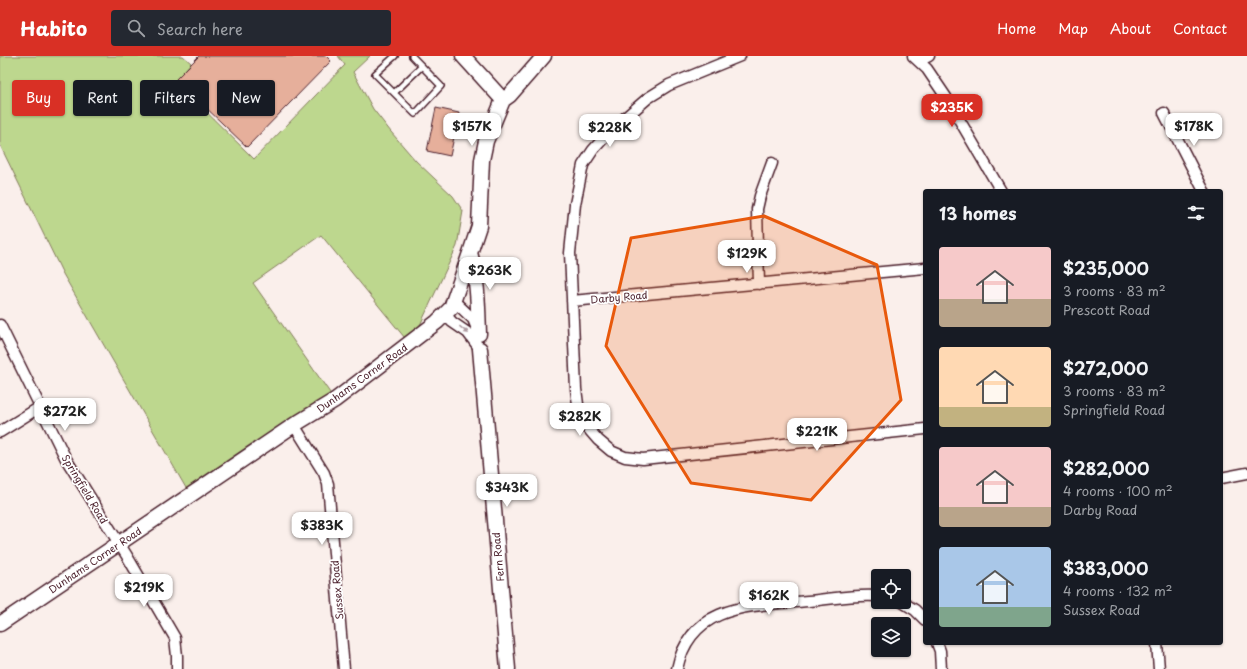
<!DOCTYPE html>
<meta charset="utf-8">
<style>
body{margin:0;font-family:"Playpen Sans",sans-serif;background:#242831;color:#f1f3f6;height:100vh;display:flex;flex-direction:column;font-size:15px;white-space:nowrap}
*{box-sizing:border-box;margin:0}
p{font-size:13px;color:#9ea1a6}
.icon{flex:none;width:22px;height:22px;fill:none;stroke:currentColor;stroke-width:2;stroke-linecap:round;stroke-linejoin:round}
.map{position:relative;flex:1;overflow:hidden}
.sheet{position:absolute;left:923px;top:133px;width:300px;height:456px;display:flex;flex-direction:column;background:#171b24;border-radius:4px;box-shadow:0 1px 3px #0004}
.sheet>*{flex:none}
.guide{position:absolute;left:12px;top:24px;width:380px;height:36px;display:flex;gap:8px}
.tools{position:absolute;left:871px;top:513px;display:grid;gap:8px}
.tools a{display:grid;place-items:center;width:40px;height:40px;border-radius:4px;background:#171b24;box-shadow:0 1px 3px #0004;font-size:20px}
.price{position:absolute;translate:-50% -34px;padding:0 9px;border-radius:8px;background:#fff;color:#222;font-size:13px;line-height:26px;filter:drop-shadow(0 1px 2px #0008)}
.price::after{content:'';position:absolute;left:50%;top:24px;width:12px;height:9px;margin-left:-6px;background:inherit;clip-path:polygon(0 0,100% 0,50% 100%)}
.price.current{background:#d93025;color:#fff}
ul{padding:0;list-style:none}
li{display:flex;align-items:center;gap:12px;height:100px;padding:0 16px}
li span{display:grid;place-items:center;flex:none;width:112px;height:80px;border-radius:4px;color:#555}
li>.icon{margin-inline-start:auto}
span .icon{width:48px;height:48px;fill:#fffc;stroke-width:1}
li b{font-size:17px}
h2{display:flex;justify-content:space-between;align-items:center;height:48px;padding:0 16px;font-size:17px}
.tag{padding:0 14px;border-radius:4px;background:#171b24;box-shadow:0 1px 3px #0004;font-size:14px;line-height:36px}
.tag.current{background:#d93025;color:#fff}
header{display:flex;align-items:center;gap:24px;box-sizing:border-box;height:56px;padding:0 20px;background:#d93025;color:#fff}
header strong{font-size:19px}
nav{display:flex;gap:22px;margin-inline-start:auto;font-size:14px}
.search{width:280px;height:36px;background:#242831;display:flex;align-items:center;gap:10px;box-sizing:border-box;padding:0 14px;border-radius:4px;color:#9ea1a6;font-size:15px}
.map>svg:first-child{display:block}
</style>
<header>
<strong>Habito</strong>
<div class="search"><svg class="icon" aria-label="search" viewBox="0 0 24 24"><circle cx="10" cy="10" r="6"/><path d="M15 15l6 6"/></svg>Search here</div>
<nav><a>Home</a><a>Map</a><a>About</a><a>Contact</a></nav>
</header>
<div class="map">
<svg width="1247" height="613" viewBox="0 0 1247 613">
<rect width="100%" height="100%" fill="#faefeb"/>
<filter id="ink" filterUnits="userSpaceOnUse"><feTurbulence type="fractalNoise" baseFrequency=".025" numOctaves="2"/><feDisplacementMap in="SourceGraphic" scale="8" xChannelSelector="R" yChannelSelector="G"/><feConvolveMatrix kernelMatrix="1 2 1 2 8 2 1 2 1" color-interpolation-filters="sRGB"/></filter>
<g filter="url(#ink)">
<path fill="#bdd78e" stroke="#847b5c" d="M0 0H183L191 7 175 25 254 103 345 9 338 0H370L353 16 373 53 391 76 416 105 453 140 463 155 457 190 421 267 409 287 321 179 253 227 335 344 190 439 63 218 0 89Z"/>
<path fill="#e6af9b" stroke="#4a1f2b" d="M199 0H326L331 5 247 91 176 23Z
M436 52 459 57 450 100 427 95Z"/>
<g fill="none" stroke-linecap="round" stroke-linejoin="round">
<g stroke="#4a1f2b" stroke-width="8">
<path id="lane" d="M395 0 375 18 415 58 441 30 412 0
M394 37 422 10"/>
</g>
<g stroke="#4a1f2b" stroke-width="13">
<path id="street" d="M740 0 669 29 648 42 612 73 593 94 583 109 575 148 570 197 576 333 579 356 585 369 598 384 611 395 625 401 643 403 925 373
M913 0 927 13 946 41 1001 135
M919 5 929 0
M1164 57 1204 135
M759 228 757 153 760 140 772 107
M453 244 473 263 477 273
M572 245 925 212
M445 258 452 266 468 277 480 293
M0 269 66 403 127 500 175 582 177 600V613
M294 369 324 417 328 428 344 613
M0 376 40 351
M1221 422 1247 417
M902 546 915 554 925 564
M937 587 940 595 941 613
M1157 587 1159 613
M677 613C691 546 754 550 808 545 831 543 855 538 878 540"/>
</g>
<g stroke="#4a1f2b" stroke-width="17">
<path id="secondary" d="M463 0 503 44
M470 197C478 223 478 251 479 278
M480 293 508 613
M0 568 294 369 335 344 437 266 451 252 470 197 479 170 482 104 486 85 503 44 510 39 544 0"/>
</g>
<use href="#lane" stroke="#fff" stroke-width="5"/>
<use href="#street" stroke="#fff" stroke-width="10"/>
<use href="#secondary" stroke="#fff" stroke-width="14"/>
</g>
<defs><path id="oneway-solid" d="M-6-.8H1V-3.2L6.5 0L1 3.2V.8H-6Z"/></defs>
<use fill="#ae9aa0" href="#oneway-solid" transform="translate(464 274) rotate(39)"/>
</g>
<path fill="#e8590c" fill-opacity="0.2" stroke="#e8590c" stroke-width="3" stroke-linejoin="round" d="M764 160 877 209 901 344 811 444 691 427 606 290 631 182Z"/>
<g text-anchor="middle" stroke-width="3.5" stroke-linejoin="round" paint-order="stroke">
<g font-size="10" fill="#4a1f2b" stroke="#fff">
<text transform="translate(619 241) rotate(-5)" y="4">Darby Road</text>
<text transform="translate(362 322) rotate(-36)" y="4">Dunhams Corner Road</text>
<text transform="translate(85 433) rotate(59)" y="4">Springfield Road</text>
<text transform="translate(498 501) rotate(-95)" y="4">Fern Road</text>
<text transform="translate(95 504) rotate(-34)" y="4">Dunhams Corner Road</text>
<text transform="translate(337 534) rotate(-95)" y="4">Sussex Road</text>
</g>
</g>
</svg>
<div class="tools">
<a><svg class="icon" aria-label="locate" viewBox="0 0 24 24"><circle cx="12" cy="12" r="6"/><path d="M12 2v4M12 18v4M2 12h4M18 12h4"/></svg></a>
<a><svg class="icon" aria-label="layers" viewBox="0 0 24 24"><path d="M12 4l9 5-9 5-9-5zM3 14l9 5 9-5"/></svg></a>
</div>
<b class="price current" style="left:952px;top:72px">$235K</b>
<b class="price" style="left:472px;top:91px">$157K</b>
<b class="price" style="left:1194px;top:91px">$178K</b>
<b class="price" style="left:610px;top:92px">$228K</b>
<b class="price" style="left:747px;top:218px">$129K</b>
<b class="price" style="left:490px;top:235px">$263K</b>
<b class="price" style="left:65px;top:376px">$272K</b>
<b class="price" style="left:580px;top:381px">$282K</b>
<b class="price" style="left:817px;top:396px">$221K</b>
<b class="price" style="left:507px;top:452px">$343K</b>
<b class="price" style="left:322px;top:490px">$383K</b>
<b class="price" style="left:144px;top:552px">$219K</b>
<b class="price" style="left:769px;top:560px">$162K</b>
<div class="guide">
<a class="tag current">Buy</a>
<a class="tag">Rent</a>
<a class="tag">Filters</a>
<a class="tag">New</a>
</div>
<section class="sheet">
<h2>13 homes<svg class="icon" aria-label="filters" viewBox="0 0 24 24"><path d="M4 7h16M4 17h16"/><circle cx="9" cy="7" r="2"/><circle cx="15" cy="17" r="2"/></svg></h2>
<ul>
<li><span style="background:linear-gradient(#f6c9c9 65%,#b9a48a 0)"><svg class="icon" aria-label="home" viewBox="0 0 24 24"><path d="M3 11l9-7 9 7M6 9v11h12V9"/></svg></span><div><b>$235,000</b><p>3 rooms · 83 m²</p><p>Prescott Road</p></div></li>
<li><span style="background:linear-gradient(#ffd9b3 75%,#c2b280 0)"><svg class="icon" aria-label="home" viewBox="0 0 24 24"><path d="M3 11l9-7 9 7M6 9v11h12V9"/></svg></span><div><b>$272,000</b><p>3 rooms · 83 m²</p><p>Springfield Road</p></div></li>
<li><span style="background:linear-gradient(#f6c9c9 75%,#b9a48a 0)"><svg class="icon" aria-label="home" viewBox="0 0 24 24"><path d="M3 11l9-7 9 7M6 9v11h12V9"/></svg></span><div><b>$282,000</b><p>4 rooms · 100 m²</p><p>Darby Road</p></div></li>
<li><span style="background:linear-gradient(#a9c7e8 75%,#7fa58c 0)"><svg class="icon" aria-label="home" viewBox="0 0 24 24"><path d="M3 11l9-7 9 7M6 9v11h12V9"/></svg></span><div><b>$383,000</b><p>4 rooms · 132 m²</p><p>Sussex Road</p></div></li>
</ul>
</section>
</div>
